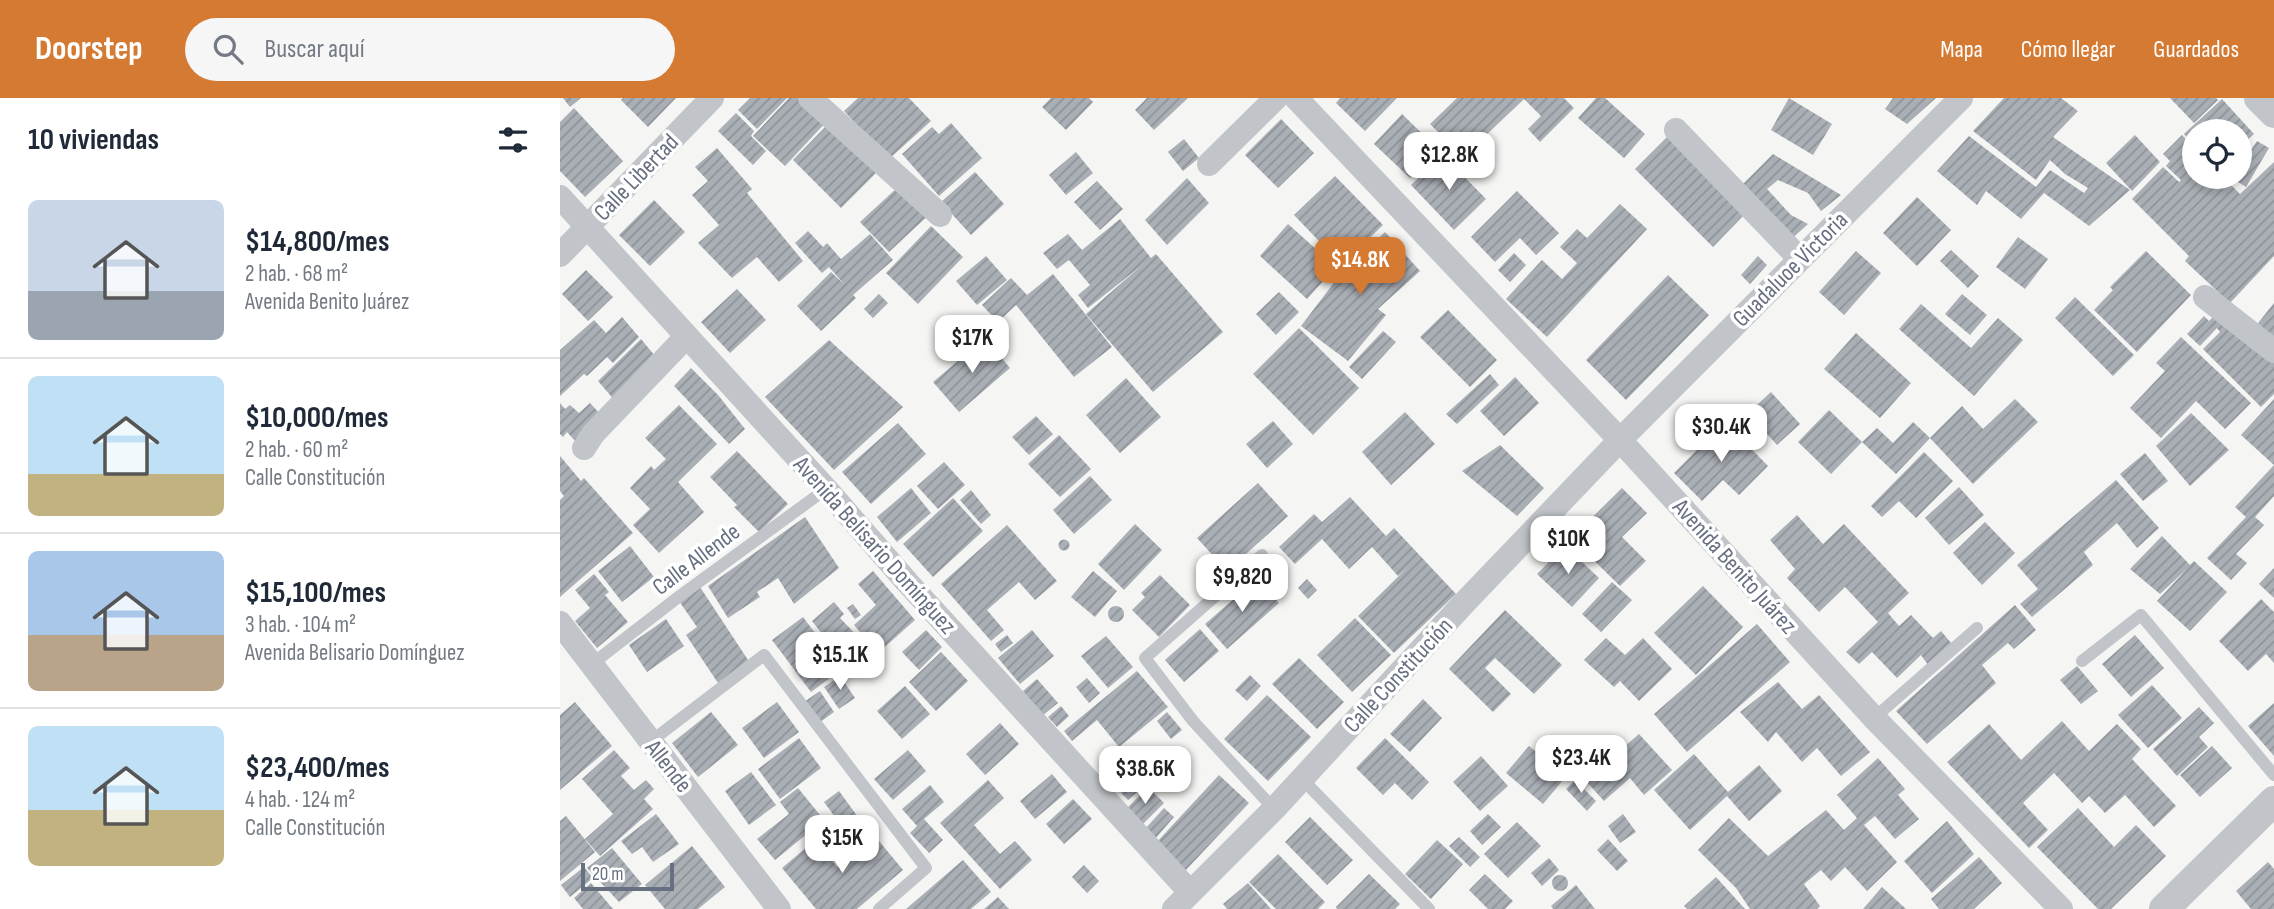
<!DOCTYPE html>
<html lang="es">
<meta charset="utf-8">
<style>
body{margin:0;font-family:"Sofia Sans Condensed",sans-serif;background:#f6f6f7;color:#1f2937;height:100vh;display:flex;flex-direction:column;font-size:26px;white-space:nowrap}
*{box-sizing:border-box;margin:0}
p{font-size:23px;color:#747a83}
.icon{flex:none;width:38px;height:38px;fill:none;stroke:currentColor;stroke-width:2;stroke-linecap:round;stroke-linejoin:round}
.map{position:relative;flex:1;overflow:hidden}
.panel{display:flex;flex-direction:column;background:#fff;width:560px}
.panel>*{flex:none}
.tools{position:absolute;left:1622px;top:21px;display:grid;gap:14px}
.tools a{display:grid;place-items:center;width:70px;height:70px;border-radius:50%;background:#fff;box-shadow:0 4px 10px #0003;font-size:35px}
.scale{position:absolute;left:21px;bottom:18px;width:93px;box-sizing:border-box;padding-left:7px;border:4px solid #677081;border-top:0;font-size:19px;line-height:24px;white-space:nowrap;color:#677081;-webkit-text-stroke:5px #fff;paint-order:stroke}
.price{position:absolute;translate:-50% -60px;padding:0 16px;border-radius:14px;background:#fff;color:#222;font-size:23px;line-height:46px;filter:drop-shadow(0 2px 4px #0008)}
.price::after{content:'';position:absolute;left:50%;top:42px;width:21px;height:16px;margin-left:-10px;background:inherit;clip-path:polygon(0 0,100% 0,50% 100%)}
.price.on{background:#d57a33;color:#fff}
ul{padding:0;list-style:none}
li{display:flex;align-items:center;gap:21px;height:175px;padding:0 28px}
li+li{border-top:2px solid #e0e1e3}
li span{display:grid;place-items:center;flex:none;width:196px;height:140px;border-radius:10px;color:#555}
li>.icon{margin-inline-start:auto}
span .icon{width:84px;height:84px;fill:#fffc;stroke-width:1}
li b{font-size:30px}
h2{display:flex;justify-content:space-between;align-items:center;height:84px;padding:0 28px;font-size:30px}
header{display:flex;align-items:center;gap:42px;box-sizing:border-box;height:98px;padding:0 35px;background:#d57a33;color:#fff}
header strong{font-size:33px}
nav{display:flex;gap:38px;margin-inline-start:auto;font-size:24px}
.search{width:490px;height:63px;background:#f6f6f7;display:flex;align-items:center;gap:18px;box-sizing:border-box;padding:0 24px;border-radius:38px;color:#747a83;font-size:26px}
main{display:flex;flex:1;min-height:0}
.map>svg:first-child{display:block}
</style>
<header>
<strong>Doorstep</strong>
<div class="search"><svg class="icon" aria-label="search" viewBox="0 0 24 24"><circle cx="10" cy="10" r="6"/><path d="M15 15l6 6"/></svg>Buscar aquí</div>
<nav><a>Mapa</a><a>Cómo llegar</a><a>Guardados</a></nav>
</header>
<main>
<section class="panel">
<h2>10 viviendas<svg class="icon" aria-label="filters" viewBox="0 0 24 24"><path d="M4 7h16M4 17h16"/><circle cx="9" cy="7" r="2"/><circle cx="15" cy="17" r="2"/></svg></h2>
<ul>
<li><span style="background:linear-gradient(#c9d6e8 65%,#9aa5b1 0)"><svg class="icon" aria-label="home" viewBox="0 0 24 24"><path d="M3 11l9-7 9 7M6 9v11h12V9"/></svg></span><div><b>$14,800/mes</b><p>2 hab. · 68 m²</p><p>Avenida Benito Juárez</p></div></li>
<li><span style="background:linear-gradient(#bfe0f5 70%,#c2b280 0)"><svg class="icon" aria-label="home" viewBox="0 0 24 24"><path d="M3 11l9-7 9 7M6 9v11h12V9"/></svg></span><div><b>$10,000/mes</b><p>2 hab. · 60 m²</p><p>Calle Constitución</p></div></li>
<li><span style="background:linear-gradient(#a9c7e8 60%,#b9a48a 0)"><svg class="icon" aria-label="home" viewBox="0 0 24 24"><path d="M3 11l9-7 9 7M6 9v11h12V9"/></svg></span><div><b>$15,100/mes</b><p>3 hab. · 104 m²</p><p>Avenida Belisario Domínguez</p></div></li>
<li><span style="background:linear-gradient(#bfe0f5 60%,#c2b280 0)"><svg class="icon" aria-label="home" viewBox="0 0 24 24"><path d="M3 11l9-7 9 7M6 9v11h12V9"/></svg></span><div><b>$23,400/mes</b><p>4 hab. · 124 m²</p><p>Calle Constitución</p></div></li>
</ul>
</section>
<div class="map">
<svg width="1714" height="811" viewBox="0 0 1714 811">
<defs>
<pattern id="building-hatch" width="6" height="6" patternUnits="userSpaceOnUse" patternTransform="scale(1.75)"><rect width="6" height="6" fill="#aaafb6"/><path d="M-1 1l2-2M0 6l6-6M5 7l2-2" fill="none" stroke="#8e9399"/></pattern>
</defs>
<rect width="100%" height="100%" fill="#f5f6f3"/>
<path fill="url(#building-hatch)" d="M3 0H21L10 9Z
M63 0H116L88 29 61 2Z
M190 0H227L197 31 178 12Z
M229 0H246L269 21 225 68 193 38Z
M298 0H349L371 23 329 61 284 13Z
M491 0H529L533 4 506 32 482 9Z
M587 0H628L594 32 575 12Z
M780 0H837L805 33 776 5Z
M897 0H1004L1014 10 980 44 968 31 981 18 964 1 903 59 870 26Z
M1036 0H1045L1085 36 1064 60 1018 20Z
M1229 0 1272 26 1253 57 1211 32Z
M1333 0H1376L1347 26 1325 11Z
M1444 0H1501L1518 13 1493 39 1570 92 1529 128 1484 95 1461 121 1426 93 1417 107 1377 73 1409 38 1476 89 1490 72 1524 95 1528 90 1505 76 1490 62 1476 82 1413 33Z
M1610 0H1656L1658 2 1634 25Z
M1662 1 1694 36 1680 49V33H1634V47L1624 36Z
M14 10 63 63 25 99 0 73V24Z
M176 15 194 33 191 38 206 53 193 67 158 33Z
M842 16 878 51 850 80 814 46Z
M721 21 754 55 718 90 685 57Z
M391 25 422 60 379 98 342 56 372 29 379 36Z
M268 26 316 75 281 110 233 62Z
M1575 37 1600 64 1572 93 1546 65Z
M1622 37 1634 50V79H1663L1680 96 1714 64V158L1670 205 1625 163 1629 158 1572 101 1603 69 1619 84 1621 82 1606 68 1610 63 1603 56Z
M1108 38 1186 115 1153 149 1075 71Z
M624 41 639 60 623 73 608 54Z
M1697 43 1709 50 1686 89 1670 79H1680V58L1685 49 1691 52Z
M157 50 192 91 187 95 243 163 219 184 197 159 172 180 138 145 159 127 132 97 148 83 135 69Z
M516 54 533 75 506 97 489 77Z
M1213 56 1281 97 1261 113 1248 95 1218 82 1207 91 1231 117 1248 126 1228 144 1180 89Z
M883 57 926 101 894 132 851 87Z
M415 74 444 106 411 137 381 104Z
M775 78 823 127 782 167 734 117Z
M627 80 649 105 607 147 585 122Z
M537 83 563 111 540 132 514 104Z
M338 89 372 114 329 154 300 124Z
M957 93 999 135 976 157 960 140 935 164 911 139Z
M1357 99 1391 132 1357 168 1323 135Z
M94 102 125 134 90 168 59 137Z
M1060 106 1087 131 987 239 946 201 982 162 1002 181 1017 165 1000 149 1017 131 1027 140Z
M560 121 591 160 596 156 663 234 593 294 526 216 581 168 528 210 518 197 530 187 509 162 497 171 483 155 508 136 522 152Z
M728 126 776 169 747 201 700 158Z
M371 128 403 159 358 206 326 175Z
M248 133 263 149 267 145 281 161 310 136 333 162 293 197 296 200 261 233 237 208 271 174 284 186 269 169 262 175 235 145Z
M825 134 860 173 818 211 826 217 788 263 741 228 779 178Z
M1458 139 1488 161 1465 191 1436 169Z
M1391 152 1419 178 1408 190 1380 163Z
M1296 153 1321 175 1284 217 1259 194Z
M1586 153 1631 197 1577 254 1534 212 1553 192 1550 189Z
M954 155 966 167 950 184 938 172Z
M426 158 447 182 417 207 396 183Z
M1198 158 1207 167 1190 186 1181 177Z
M26 172 53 199 28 223 2 196Z
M493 176 552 249 514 279 456 207 438 224 422 207 451 180 467 197Z
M1108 177 1149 217 1066 302 1026 262Z
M177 191 206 222 170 255 141 224Z
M719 194 739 214 716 237 696 216Z
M319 196 328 205 313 220 304 211Z
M1402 196 1427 217 1410 237 1385 216Z
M1515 199 1574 257 1553 278 1495 220Z
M1714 205V244L1695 229Z
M1361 206 1411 250 1438 220 1463 242 1414 298 1339 231Z
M888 212 937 262 910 289 860 239Z
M1656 216 1693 252 1697 248 1714 265V296L1701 309 1643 251 1660 234 1657 230 1640 248 1627 236 1644 218 1649 223Z
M62 219 79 239 53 265 47 259 27 278 24 276 0 298V252L34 222 46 235Z
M739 230 799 290 753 337 693 276Z
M823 233 836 244 802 281 789 269Z
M1296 235 1351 285 1320 320 1264 271Z
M1621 239 1691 305 1665 331 1636 303 1601 340 1570 310 1605 273 1596 265Z
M425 240 450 270 399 314 373 284Z
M81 241 95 258 56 304 38 283Z
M269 242 343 309 274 372 205 299Z
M131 270 158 297 185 331 169 346 114 288Z
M930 276 939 287 897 326 886 316Z
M955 279 979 305 944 338 920 313Z
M566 280 601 319 560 355 526 317Z
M1211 294 1240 326 1217 347 1188 315Z
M1455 301 1478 324 1413 386 1370 340 1402 308 1423 331Z
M1714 301V398L1695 419 1704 427 1676 456 1687 465 1671 482 1647 460 1686 419 1675 409 1714 367 1681 337Z
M0 305 5 311 10 307 19 315 30 305 43 319 17 345 7 334 3 339 0 336Z
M119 307 157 346 118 384 144 414 99 455 73 427 90 411 70 390 91 368 94 372 106 361 85 340Z
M1269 312 1302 344 1271 376 1238 344Z
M845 314 875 346 831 387 802 354Z
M1631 315 1669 352 1630 388 1596 348Z
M476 318 493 336 469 357 452 339Z
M713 323 733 346 707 370 686 346Z
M1165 324 1208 368 1179 397 1163 382 1142 403 1114 375Z
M1353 324 1370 340 1336 376 1302 344 1317 330 1333 345Z
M338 325 366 356 311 406 282 374Z
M499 337 531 371 500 399 468 366Z
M940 347 984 390 957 418 902 373Z
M177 353 228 406 199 434 174 409 177 407 150 379Z
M1364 354 1393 383 1356 420 1339 403 1322 419 1311 408Z
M1585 355 1608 383 1583 403 1560 376Z
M0 358 21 383 24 380 73 435 0 499V402L4 398 0 393Z
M384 364 405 387 378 411 357 388Z
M530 378 552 402 514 436 493 412Z
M1556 382 1599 430 1577 450 1557 425 1524 454 1533 467 1472 519 1460 506 1478 491 1457 467Z
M698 385 728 418 667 473 637 440Z
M1399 389 1424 417 1389 447 1365 420Z
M351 390 371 415 337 444 317 419Z
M1062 390 1087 415 1062 439 1086 463 1060 488 1011 440Z
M411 392 431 417 421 426 400 402Z
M790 399 826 438 834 430 896 496 834 555 798 518 848 469 838 478 812 449 789 471 762 441 735 466 719 449 754 416 762 424Z
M393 400 423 433 373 479 343 446Z
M1237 417 1263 446 1284 426 1349 495 1328 515 1339 528 1351 517 1373 540 1381 533 1392 546 1368 567 1361 557 1337 580 1312 554 1299 566 1286 554 1318 524 1285 489 1259 514 1227 480 1235 471 1210 442Z
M245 419 279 470 234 506 218 480 197 494 200 499 168 520 148 488Z
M1425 424 1455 455 1422 487 1393 455Z
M575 426 602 452 564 492 538 466Z
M447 427 497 483 475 502 459 484 427 512 444 532 431 543 381 486Z
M1602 438 1630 467 1634 463 1667 494 1630 533 1597 503 1627 471 1600 496 1570 471Z
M498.5 447a5.5 5.5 0 1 1 11 0a5.5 5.5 0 1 1-11 0Z
M70 448 94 479 62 504 38 473Z
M1005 448 1039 480 1012 509 977 476Z
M1714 470V500L1699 486Z
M313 473 355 522 318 555 294 527 316 507 298 486Z
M533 473 557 493 535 519 511 499Z
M709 473 724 492 720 495 704 476Z
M34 476 49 494 45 497 68 524 37 550 15 523 30 510 15 492Z
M600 477 630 507 599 539 572 512 585 499 581 495Z
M698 480 719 505 667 551 645 526Z
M747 481 757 492 748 501 738 490Z
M1052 484 1072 502 1041 534 1022 516Z
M1143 488 1183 529 1136 577 1094 535Z
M140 489 190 565 158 585 126 537 137 529 119 503Z
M1701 501 1714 514V565L1706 556 1688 573 1659 543Z
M274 504 284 516 280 520 309 550 286 570 272 554 274 551 252 523Z
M293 506 301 517 295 521 287 510Z
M1455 507 1476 532 1454 551 1448 545 1422 567 1436 585 1367 646 1336 613Z
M548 516a8 8 0 1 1 16 0a8 8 0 1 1-16 0Z
M945 512 1002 567 974 596 935 560 925 570 951 596 933 614 889 571Z
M243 519 282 571 251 594 212 542Z
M795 520 831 557 792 594 757 557Z
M106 521 124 548 87 574 69 547Z
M1197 526 1230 564 1127 654 1094 616Z
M640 531 659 553 624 584 605 562Z
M366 532 382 549 359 572 342 554Z
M472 532 494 558 460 586 438 560Z
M447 537 453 545 441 554 435 546Z
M1575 537 1604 570 1571 599 1542 566Z
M546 538 573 569 548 590 521 558Z
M1046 540 1065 557 1083 540 1112 571 1079 603 1060 583 1054 589 1024 562Z
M381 554 408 583 376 613 349 584Z
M739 560 784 604 757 631 712 586Z
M1517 568 1538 593 1521 606 1500 582Z
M577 573 608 609 559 649 537 622 512 643 504 633Z
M690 577 701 588 687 603 675 592Z
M280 578 295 600 279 611 264 589Z
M527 580 540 595 529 605 516 589Z
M477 581 498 605 482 618 463 593Z
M1218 584 1242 611 1259 597 1310 654 1281 678 1257 650 1242 664 1216 634 1208 644 1180 614Z
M1592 587 1622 620 1588 650 1558 617Z
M345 588 370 616 342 641 317 613Z
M260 593 274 614 259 625 244 604Z
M707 597 751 639 708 683 664 641Z
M863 601 882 620 850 654 830 636Z
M15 604 52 648 0 692V617Z
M217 604 239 634 204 660 182 630Z
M1714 605V658L1688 628Z
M501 608 509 618 497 629 488 619Z
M1639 609 1654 625 1639 639 1648 649 1617 678 1593 651Z
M151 614 178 647 138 679 112 645Z
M607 614 622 632 611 641 597 623Z
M1502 623 1529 653 1557 626 1581 651 1572 661 1616 708 1594 729 1565 697 1545 715 1529 698 1522 705 1494 675 1463 705 1488 732 1469 750 1387 664 1429 626 1461 662Z
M440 625 459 646 425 677 406 656Z
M1079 636 1112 672 1084 697 1070 680 1044 703 1015 671 1046 643 1057 655Z
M1005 639 1025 656 983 706 946 675 969 648 986 662Z
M239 640 261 670 220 701 198 671Z
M825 640 869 684 852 702 835 685 823 697 796 670Z
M1652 648 1672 670 1640 699 1620 677Z
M54 652 70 670 61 678 74 692 86 682 94 691 84 701 93 711 40 758 25 741 53 716 22 681Z
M348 652 366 673 333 702 314 681Z
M1134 656 1168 694 1199 667 1222 693 1189 723 1167 698 1130 732 1094 692Z
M921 658 948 688 920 713 893 684Z
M1318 660 1345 691 1338 697 1359 721 1335 741 1315 718 1304 727 1337 764 1307 793 1285 769 1271 783 1261 772 1244 786 1260 808 1257 811H1190L1176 790 1138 752 1169 720 1208 758 1266 712 1284 732 1297 720 1277 697Z
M569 672 584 688 568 702 553 686Z
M191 674 216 707 189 727 165 693Z
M492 676 507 694 475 721 460 703Z
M659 677 689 705 624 774 595 746Z
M428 682 444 700 414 727 440 756 455 743 472 762 440 791 380 725Z
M1015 682 1036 703 1027 713 1006 691Z
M370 687 384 704 364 721 383 742 369 755 350 735 357 728 342 711Z
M588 689 604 705 581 728 565 712Z
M238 690 264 722 215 762 197 741 229 716 220 704Z
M279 693 298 719 283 730 264 704Z
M513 701 532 721 504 746 486 726Z
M604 710 614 719 595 741 585 731Z
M1518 710 1554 749 1576 727 1606 758 1551 811H1538L1477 749Z
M96 716 119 746 93 764 82 749 72 756 61 743Z
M928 716 941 729 922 747 910 733Z
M1063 716 1076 734 1060 745 1048 728Z
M6 718 35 754 0 783V723Z
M750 719 793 762 767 787 725 744Z
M1387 723 1414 756 1372 795 1344 763Z
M957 724 981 748 948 780 924 756Z
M314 737 343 772 297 811H256L222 770 255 742 277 769Z
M899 739 920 759 910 769 889 748Z
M1048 741 1068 763 1057 773 1037 752Z
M877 742 903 766 871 801 845 776Z
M132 748 165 789 138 811H105L85 787Z
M52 750 82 786 59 804 27 770Z
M718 756 765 804 758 811H716L689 784Z
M1419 759 1442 785 1414 811H1379L1371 801Z
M989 760 999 772 982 788 971 775Z
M403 762 431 794 411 811H346Z
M1708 764 1714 771V811H1691L1676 793Z
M524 767 539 783 527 795 512 779Z
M24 769 33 780 10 799 1 787Z
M809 776 840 806 835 811H777L776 809Z
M925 776 953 803 945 811H928L909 792Z
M992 785a8 8 0 1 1 16 0a8 8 0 1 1-16 0Z
M1156 779 1185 811H1127L1124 808Z
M31 785 53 811H23L14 800Z
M688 785 711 811H667L663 806Z
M1016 787 1035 811H993L991 808Z
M1322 789 1346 811H1303Z
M438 799 449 811H424Z"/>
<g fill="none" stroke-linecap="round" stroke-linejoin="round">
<path stroke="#c1c4c8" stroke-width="12" d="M702 457 585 560 633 623 714 711
M1522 563 1581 517 1714 677
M32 566 121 497 266 391
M1314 620 1417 530
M90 644 204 557 366 770 319 811
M742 681 869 811"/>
<path stroke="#c1c4c8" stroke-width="24" d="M250 0 380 117
M736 0 1060 342 1314 620 1501 811
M1116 32 1240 161
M649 66 716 0
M0 99 266 391 347 484 630 794
M0 157 152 0
M1645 199 1714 253
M24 350 33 336 126 239
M0 525 219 811
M614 811 714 711 906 503 1060 342 1401 0"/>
<path stroke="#c1c4c8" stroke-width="30" d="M1699 0 1714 15
M1604 811 1714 703"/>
</g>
<g text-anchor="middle" stroke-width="7" stroke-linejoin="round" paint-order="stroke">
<g font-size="24" fill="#677081" stroke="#fff">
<text transform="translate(76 79) rotate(-46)" y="8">Calle Libertad</text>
<text transform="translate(1230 171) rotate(-45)" y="8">Guadaluoe Victoria</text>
<text transform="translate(315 447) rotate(48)" y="8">Avenida Belisario Domínguez</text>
<text transform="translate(136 461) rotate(-37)" y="8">Calle Allende</text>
<text transform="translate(1175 468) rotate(48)" y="8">Avenida Benito Juárez</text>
<text transform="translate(838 577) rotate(-47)" y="8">Calle Constitución</text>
<text transform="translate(109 668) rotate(52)" y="8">Allende</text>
</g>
</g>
</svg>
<div class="tools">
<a><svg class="icon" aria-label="locate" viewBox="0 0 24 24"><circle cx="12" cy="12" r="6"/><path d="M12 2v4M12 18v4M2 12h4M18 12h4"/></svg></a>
</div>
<div class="scale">20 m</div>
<b class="price" style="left:889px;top:94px">$12.8K</b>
<b class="price on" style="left:800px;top:199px">$14.8K</b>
<b class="price" style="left:412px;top:277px">$17K</b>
<b class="price" style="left:1161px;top:366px">$30.4K</b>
<b class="price" style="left:1008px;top:478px">$10K</b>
<b class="price" style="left:682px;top:516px">$9,820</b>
<b class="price" style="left:280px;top:594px">$15.1K</b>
<b class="price" style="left:1021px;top:697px">$23.4K</b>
<b class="price" style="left:585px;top:708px">$38.6K</b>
<b class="price" style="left:282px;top:777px">$15K</b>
</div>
</main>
